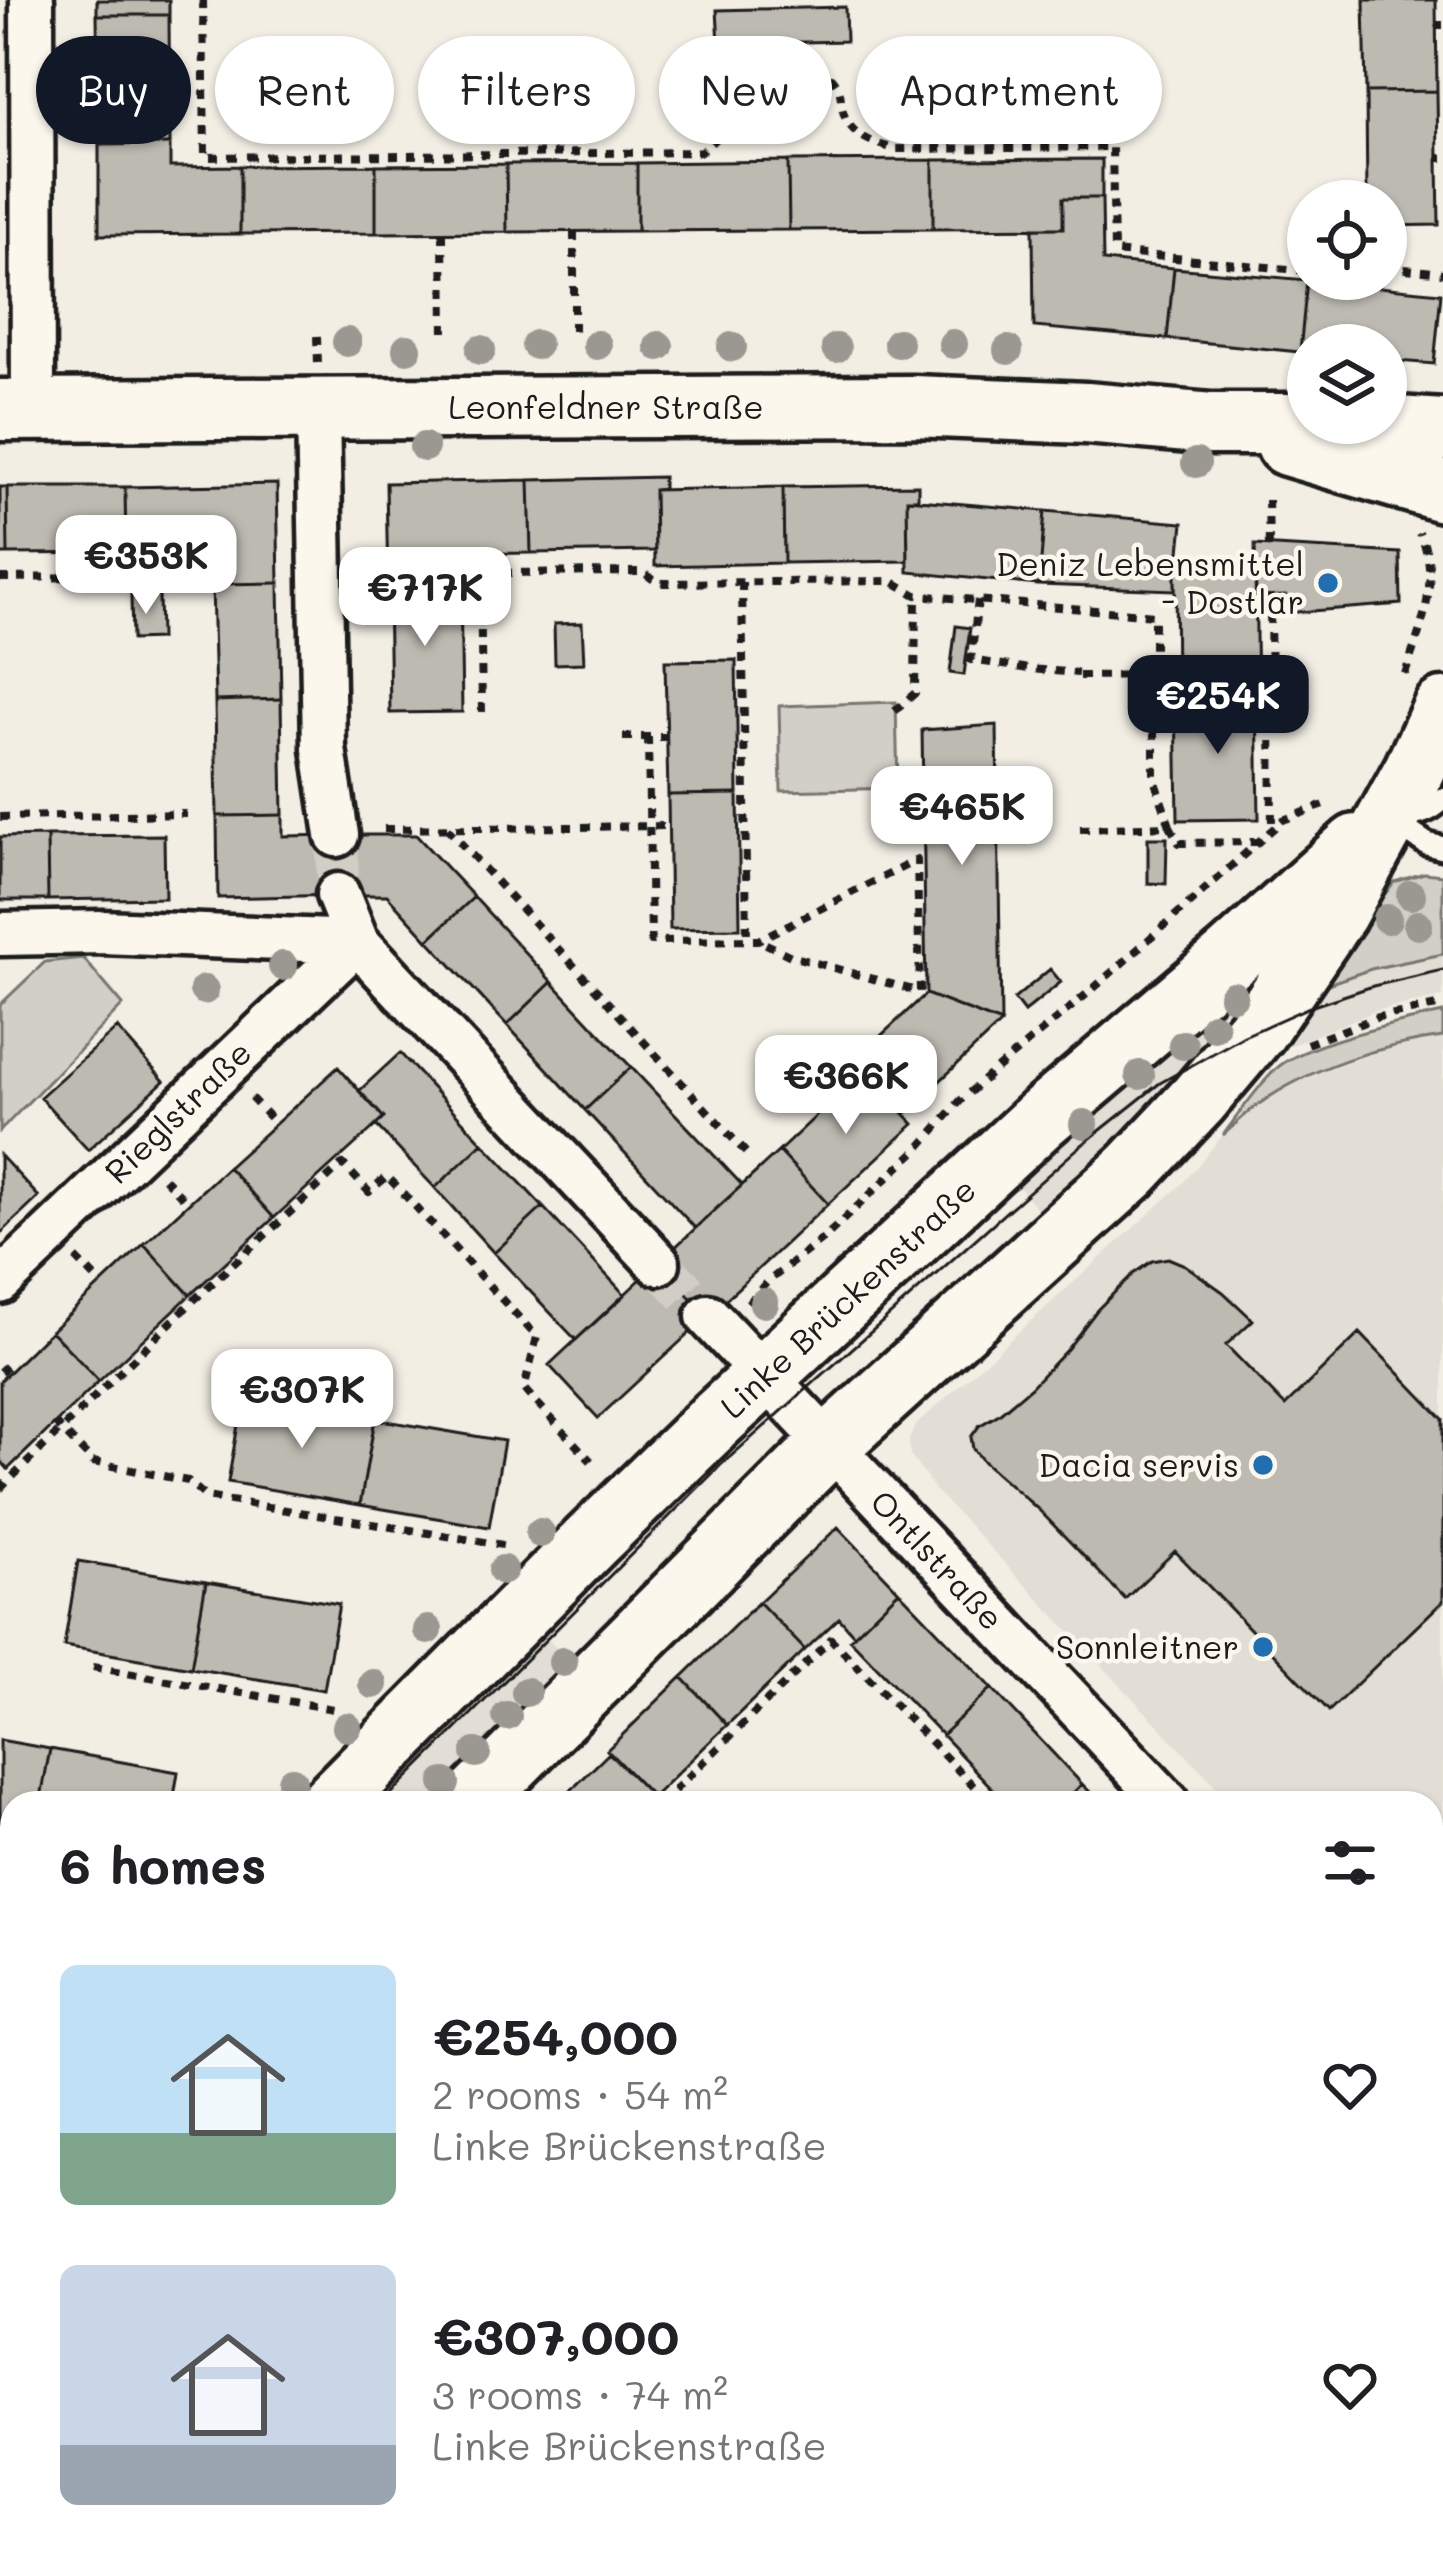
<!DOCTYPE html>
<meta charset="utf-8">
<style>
body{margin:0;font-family:Mali,sans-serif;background:#f2f2f2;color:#202124;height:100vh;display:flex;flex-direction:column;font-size:45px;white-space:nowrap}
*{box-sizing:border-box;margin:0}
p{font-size:39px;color:#757577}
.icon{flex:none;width:66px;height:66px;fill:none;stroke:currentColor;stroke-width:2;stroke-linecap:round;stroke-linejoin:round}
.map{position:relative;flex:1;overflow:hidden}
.side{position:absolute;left:0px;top:1791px;width:1443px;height:768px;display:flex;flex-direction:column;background:#fff;border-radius:36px 36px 0 0;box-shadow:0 3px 9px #0004}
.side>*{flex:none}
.banner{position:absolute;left:36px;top:36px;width:1371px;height:108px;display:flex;gap:24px}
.tools{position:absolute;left:1287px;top:180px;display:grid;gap:24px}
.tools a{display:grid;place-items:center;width:120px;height:120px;border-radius:50%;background:#fff;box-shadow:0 3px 9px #0004;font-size:60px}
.price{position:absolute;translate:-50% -102px;padding:0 27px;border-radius:24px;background:#fff;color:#222;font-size:39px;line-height:78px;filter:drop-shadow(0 3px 6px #0008)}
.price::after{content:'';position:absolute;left:50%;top:72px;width:36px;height:27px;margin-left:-18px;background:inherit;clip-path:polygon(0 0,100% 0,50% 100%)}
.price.active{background:#111827;color:#fff}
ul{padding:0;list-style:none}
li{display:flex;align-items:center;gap:36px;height:300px;padding:0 60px}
li span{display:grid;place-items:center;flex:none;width:336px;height:240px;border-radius:18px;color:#555}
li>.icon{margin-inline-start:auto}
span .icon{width:144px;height:144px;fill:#fffc;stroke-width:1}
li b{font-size:51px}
h2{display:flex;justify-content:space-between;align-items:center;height:144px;padding:0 60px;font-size:51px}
.tag{padding:0 42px;border-radius:54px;background:#fff;box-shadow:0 3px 9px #0004;font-size:42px;line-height:108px}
.tag.active{background:#111827;color:#fff}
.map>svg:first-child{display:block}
</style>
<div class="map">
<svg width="1443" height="2559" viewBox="0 0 1443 2559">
<rect width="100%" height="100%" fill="#f2eee4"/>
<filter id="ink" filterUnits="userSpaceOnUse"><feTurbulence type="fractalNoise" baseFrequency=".00833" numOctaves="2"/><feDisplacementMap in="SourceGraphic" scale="24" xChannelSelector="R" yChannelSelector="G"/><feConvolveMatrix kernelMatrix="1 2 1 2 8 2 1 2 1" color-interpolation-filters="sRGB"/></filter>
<g filter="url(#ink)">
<path fill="#e2ded5" d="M1314 911 1228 1029 1048 1222 1009 1175Z
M1443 954V997L1378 1010 1264 1056 1311 990 1371 969Z
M1443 1037V2026L1431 2013V1803H1232L936 1491 910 1455 909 1439 916 1425 1182 1184 1223 1135 1258 1104 1301 1079 1356 1059 1409 1042Z
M533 1625 575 1666 440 1803H359Z
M12 2178V2264L0 2278V2192Z"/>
<path fill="#d2cfc6" stroke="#777671" stroke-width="3" d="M896 702 898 788 781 791 779 706Z
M1424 873 1443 875V954L1371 969 1311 990 1394 882Z
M83 958 123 1005 0 1131V1005L45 962Z
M1443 1013V1037C1381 1045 1311 1067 1259 1104 1246 1113 1235 1125 1223 1135 1240 1113 1256 1088 1276 1069 1302 1043 1405 1021 1443 1013Z
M595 2547H716L712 2559H584Z"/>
<path fill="#bdbab1" stroke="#1c1c1c" stroke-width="3" d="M97 0H169V15H97Z
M1364 0H1436L1437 91 1366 92Z
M845 7 846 41 719 44 717 10Z
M97 15H169L170 144 99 145Z
M1437 91 1439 225 1386 226V201H1367L1366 92Z
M170 144V167L240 166V234L99 235V145Z
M1102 159V198H1063V228L933 229V160Z
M933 160V229L789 230 788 161Z
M788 161 789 230 637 231V163Z
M637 163V231L507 232 506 164Z
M506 164 507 232 376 233V165Z
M376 165V233L240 234V166Z
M1063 198H1102L1103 261 1174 268 1167 339 1034 327 1033 228H1063Z
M1174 268 1307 280 1300 352 1167 339Z
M1307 280 1441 293 1434 364 1386 360V345H1308V352H1300Z
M663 477V489L654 490 655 551 531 553 529 480Z
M529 480 531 553 460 554V584L388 586 386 483Z
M277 484 279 583 212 584V562L146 563V553H126L125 487Z
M918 485V499H907L908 561 784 563 783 487Z
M0 487H7L8 554H0Z
M7 487H125L126 553 8 554Z
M783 487 784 563 655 566 654 490Z
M907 499 1045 511 1039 585 908 572Z
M1045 511 1183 523 1178 571H1175V590L1039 585Z
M1255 545 1400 553 1401 604 1286 613V596L1256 597Z
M1255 570 1257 694 1176 695 1175 571Z
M279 583 281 699 215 701 212 584Z
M460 584 462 712 390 713 388 586Z
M159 594 160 639 132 640 131 595Z
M582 623 584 663 555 664 554 624Z
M956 626 970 628 964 675 950 673Z
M736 660 738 794 668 795 665 661Z
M1257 694 1259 819 1178 820 1176 695Z
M281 699 283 815 217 816 215 701Z
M997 725 1001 1023 926 994 922 730Z
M738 794 740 928 670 929 668 795Z
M283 815V836L337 835 338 895 218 898 217 816Z
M164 835 165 898 48 900 47 836Z
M337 835H416L474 897 428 940 387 895H338Z
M47 836 48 900H0V837Z
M1148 838H1167L1166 884 1148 883Z
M474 897 552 982 507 1025 428 940Z
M1050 969 1061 982 1024 1012 1014 999Z
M552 982 631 1067 585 1110 507 1025Z
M926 994 1001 1023 905 1114 864 1071 855 1080 845 1069Z
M117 1028 164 1081 88 1150 40 1097Z
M400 1053 483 1143 435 1188 376 1125 384 1118 359 1091Z
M338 1067 384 1118 274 1218 228 1167Z
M631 1067 742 1185 695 1228 585 1110Z
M864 1071 914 1124 828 1204 779 1151Z
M483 1143 543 1207 494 1253 435 1188Z
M779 1151 828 1204 708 1316 658 1263Z
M0 1155 39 1197 0 1234Z
M228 1167 274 1218 190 1295 144 1244Z
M543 1207 625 1295 576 1340 494 1253Z
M144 1244 190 1295 99 1381 51 1331Z
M1168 1258 1185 1265 1223 1292 1253 1320 1226 1345 1285 1406 1360 1333 1443 1419V1601L1329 1711 1175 1551 1125 1599 1039 1510 984 1462 973 1449 971 1437 979 1426 999 1414 1031 1387 1068 1348 1097 1310 1133 1274 1152 1261Z
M658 1263 708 1316 598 1418 549 1365Z
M51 1331 99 1381 8 1469 0 1460V1381Z
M243 1396 375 1419 360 1505 228 1482Z
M375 1419 504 1441 489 1527 360 1505Z
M838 1527 899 1591 854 1635 839 1618 805 1650 759 1602Z
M78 1561 206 1582 191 1668 64 1646Z
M206 1582 339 1604 324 1690 191 1668Z
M899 1591 992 1688 942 1735 850 1639Z
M759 1602 805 1650 727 1725 682 1677Z
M682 1677 727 1725 653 1797 607 1750Z
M992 1688 1082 1784 1063 1803H1006L942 1735Z
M0 1740 50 1749 40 1803H12V1834L0 1832Z
M50 1749 178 1772 173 1803H40Z
M609 1753 653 1797 647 1803H568L563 1798Z
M1082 1784 1101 1803H1063Z
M12 2423V2547H46L36 2559H15L0 2546V2437Z
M46 2547H119L133 2559H36Z
M455 2547 445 2559H374L361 2548Z
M777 2547H1339L1338 2559H776Z"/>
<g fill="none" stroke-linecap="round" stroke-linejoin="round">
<path stroke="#d2cec6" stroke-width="42" stroke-dasharray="42 21" stroke-linecap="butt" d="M337 835 338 895
M658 1263 708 1316"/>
<g stroke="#1c1c1c" stroke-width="30">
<path id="lane" d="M1400 816C1419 815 1429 812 1443 799
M1391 820 1427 844 1443 848"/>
</g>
<g stroke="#1c1c1c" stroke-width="51">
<path id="street" d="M32 0 33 409
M318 408 324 749 337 835
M338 895 357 942 658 1263
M0 934 102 932 357 942
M0 1282 357 942
M708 1316 1168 1803
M1431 2046 1443 2059
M561 2559 571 2547
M739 2559 744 2547"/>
</g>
<g stroke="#1c1c1c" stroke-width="69">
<path id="secondary" d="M0 410 913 406 1086 413 1212 424H1350L1443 430
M1287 445 1443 491
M331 1803 591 1541 716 1420 1040 1120 1233 956 1356 845
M471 1803 829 1445 1132 1170 1198 1100 1256 1031 1337 912 1414 771 1443 709
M0 2166 12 2153
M0 2307 12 2294"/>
</g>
<path stroke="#1c1c1c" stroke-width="8" stroke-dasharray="9 9" stroke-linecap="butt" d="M203 0 205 157 700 152C737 125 717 116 734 83L748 79 832 78C841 88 840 94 842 107 847 135 872 143 896 149L1112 147 1114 252 1308 271
M1436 25H1443
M1438 158H1443
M574 232V334
M443 233 444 335
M1386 267 1443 273
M317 336 318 364
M1268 500 1269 546
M0 578 181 576
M742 582 747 940
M1270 597 1272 828
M978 600 971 660 1029 669 1078 673
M1405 674C1420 629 1443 578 1419 533
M1079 676 1153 675
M895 711 915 693 916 595
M482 712 480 573 643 572 658 583 892 581 916 595 1154 615V779L1170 826
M623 737H667
M648 737 651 941 758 940 917 860 920 992 791 956 758 940
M0 817 186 814
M447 828 749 1156
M384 829 668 826
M1080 829 1170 826 1179 843 1258 842
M1307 1044 1378 1017 1443 1005
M251 1098 276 1124
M164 1178 188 1203
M76 1258 101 1284
M748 1303 767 1282 824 1238 919 1148 961 1100 988 1076 1094 988 1283 820 1324 805
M0 1366 7 1373
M55 1423 93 1462 188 1481 206 1497 503 1545
M0 1489 195 1299 343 1164 369 1192 387 1176 537 1337 524 1389 591 1461
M93 1667 339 1710
M661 1803 831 1639 990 1803
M0 1845 12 1847
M0 1967 12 1980
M142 2547 146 2551 142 2556 145 2559
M338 2559 348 2547
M1350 2559 1351 2547
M1374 2559 1380 2547"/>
<use href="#lane" stroke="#fbf7ec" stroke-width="21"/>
<use href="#street" stroke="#fbf7ec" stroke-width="42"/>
<use href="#secondary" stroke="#fbf7ec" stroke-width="60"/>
<path stroke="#1c1c1c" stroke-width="3" d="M382 1803 721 1465 1077 1149 1160 1083 1244 1036 1307 1008 1373 986 1443 970
M0 2221 12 2207"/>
</g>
<g fill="#9b9892">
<circle cx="347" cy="342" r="15"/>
<circle cx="898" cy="343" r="15"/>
<circle cx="953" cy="344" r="15"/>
<circle cx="536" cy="345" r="15"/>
<circle cx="597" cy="345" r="15"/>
<circle cx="659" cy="346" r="15"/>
<circle cx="732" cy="347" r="15"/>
<circle cx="836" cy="348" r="15"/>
<circle cx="407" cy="349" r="15"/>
<circle cx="481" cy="350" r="15"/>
<circle cx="1008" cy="350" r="15"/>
<circle cx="424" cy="447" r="15"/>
<circle cx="1196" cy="463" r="15"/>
<circle cx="1411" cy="895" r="15"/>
<circle cx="1387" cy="919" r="15"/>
<circle cx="1418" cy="925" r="15"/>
<circle cx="283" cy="966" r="15"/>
<circle cx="204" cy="990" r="15"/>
<circle cx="1233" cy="996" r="15"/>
<circle cx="1214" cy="1027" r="15"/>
<circle cx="1183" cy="1045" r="15"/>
<circle cx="1140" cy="1075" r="15"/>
<circle cx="1084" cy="1124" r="15"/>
<circle cx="764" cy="1303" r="15"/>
<circle cx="540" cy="1533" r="15"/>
<circle cx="503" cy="1570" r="15"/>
<circle cx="428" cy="1630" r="15"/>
<circle cx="563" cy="1662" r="15"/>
<circle cx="373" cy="1684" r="15"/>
<circle cx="526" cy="1692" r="15"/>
<circle cx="507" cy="1716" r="15"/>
<circle cx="347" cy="1727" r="15"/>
<circle cx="476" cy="1753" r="15"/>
<circle cx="292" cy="1781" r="15"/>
<circle cx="445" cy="1783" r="15"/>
</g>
</g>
<g fill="#1f6fb2" stroke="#fbf7ec" stroke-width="4.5">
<circle cx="1328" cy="583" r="12"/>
<circle cx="1263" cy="1465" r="12"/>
<circle cx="1263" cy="1647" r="12"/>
</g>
<g text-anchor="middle" stroke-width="9" stroke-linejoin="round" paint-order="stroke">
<g font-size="33" fill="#1c1c1c" stroke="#fbf7ec">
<text x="606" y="419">Leonfeldner Straße</text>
<text transform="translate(178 1112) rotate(-44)" y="12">Rieglstraße</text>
<text transform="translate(848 1298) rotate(-43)" y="12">Linke Brückenstraße</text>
<text transform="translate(937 1560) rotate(47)" y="12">Ontlstraße</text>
</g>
<g font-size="33" fill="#1c1c1c" stroke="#fbf7ec" text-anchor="end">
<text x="1304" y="576">Deniz Lebensmittel<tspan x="1304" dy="38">- Dostlar</tspan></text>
<text x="1239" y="1477">Dacia servis</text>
<text x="1239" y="1659">Sonnleitner</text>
</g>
</g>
</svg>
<div class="tools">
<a><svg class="icon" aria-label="locate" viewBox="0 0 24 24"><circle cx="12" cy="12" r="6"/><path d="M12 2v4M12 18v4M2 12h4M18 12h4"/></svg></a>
<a><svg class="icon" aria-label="layers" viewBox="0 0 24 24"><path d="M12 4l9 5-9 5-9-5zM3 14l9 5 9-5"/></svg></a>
</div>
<b class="price" style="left:146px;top:617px">€353K</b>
<b class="price" style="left:425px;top:649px">€717K</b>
<b class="price active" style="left:1218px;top:757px">€254K</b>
<b class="price" style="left:962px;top:868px">€465K</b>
<b class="price" style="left:846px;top:1137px">€366K</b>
<b class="price" style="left:302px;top:1451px">€307K</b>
<div class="banner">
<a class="tag active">Buy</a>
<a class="tag">Rent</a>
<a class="tag">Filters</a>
<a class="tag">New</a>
<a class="tag">Apartment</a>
</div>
<section class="side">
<h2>6 homes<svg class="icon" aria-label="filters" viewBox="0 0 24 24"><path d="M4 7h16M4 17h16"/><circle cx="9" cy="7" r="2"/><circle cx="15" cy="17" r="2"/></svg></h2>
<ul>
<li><span style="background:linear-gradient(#bfe0f5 70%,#7fa58c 0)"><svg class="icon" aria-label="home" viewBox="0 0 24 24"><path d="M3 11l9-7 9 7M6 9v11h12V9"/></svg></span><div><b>€254,000</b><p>2 rooms · 54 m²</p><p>Linke Brückenstraße</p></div><svg class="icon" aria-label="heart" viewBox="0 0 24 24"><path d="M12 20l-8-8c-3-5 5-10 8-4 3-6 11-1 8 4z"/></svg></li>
<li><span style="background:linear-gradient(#c9d6e8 75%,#9aa5b1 0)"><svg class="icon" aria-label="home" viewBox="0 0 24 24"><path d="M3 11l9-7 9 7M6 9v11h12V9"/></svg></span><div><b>€307,000</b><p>3 rooms · 74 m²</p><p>Linke Brückenstraße</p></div><svg class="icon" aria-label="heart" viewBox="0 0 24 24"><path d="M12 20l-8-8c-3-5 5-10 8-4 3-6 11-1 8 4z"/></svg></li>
</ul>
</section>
</div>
